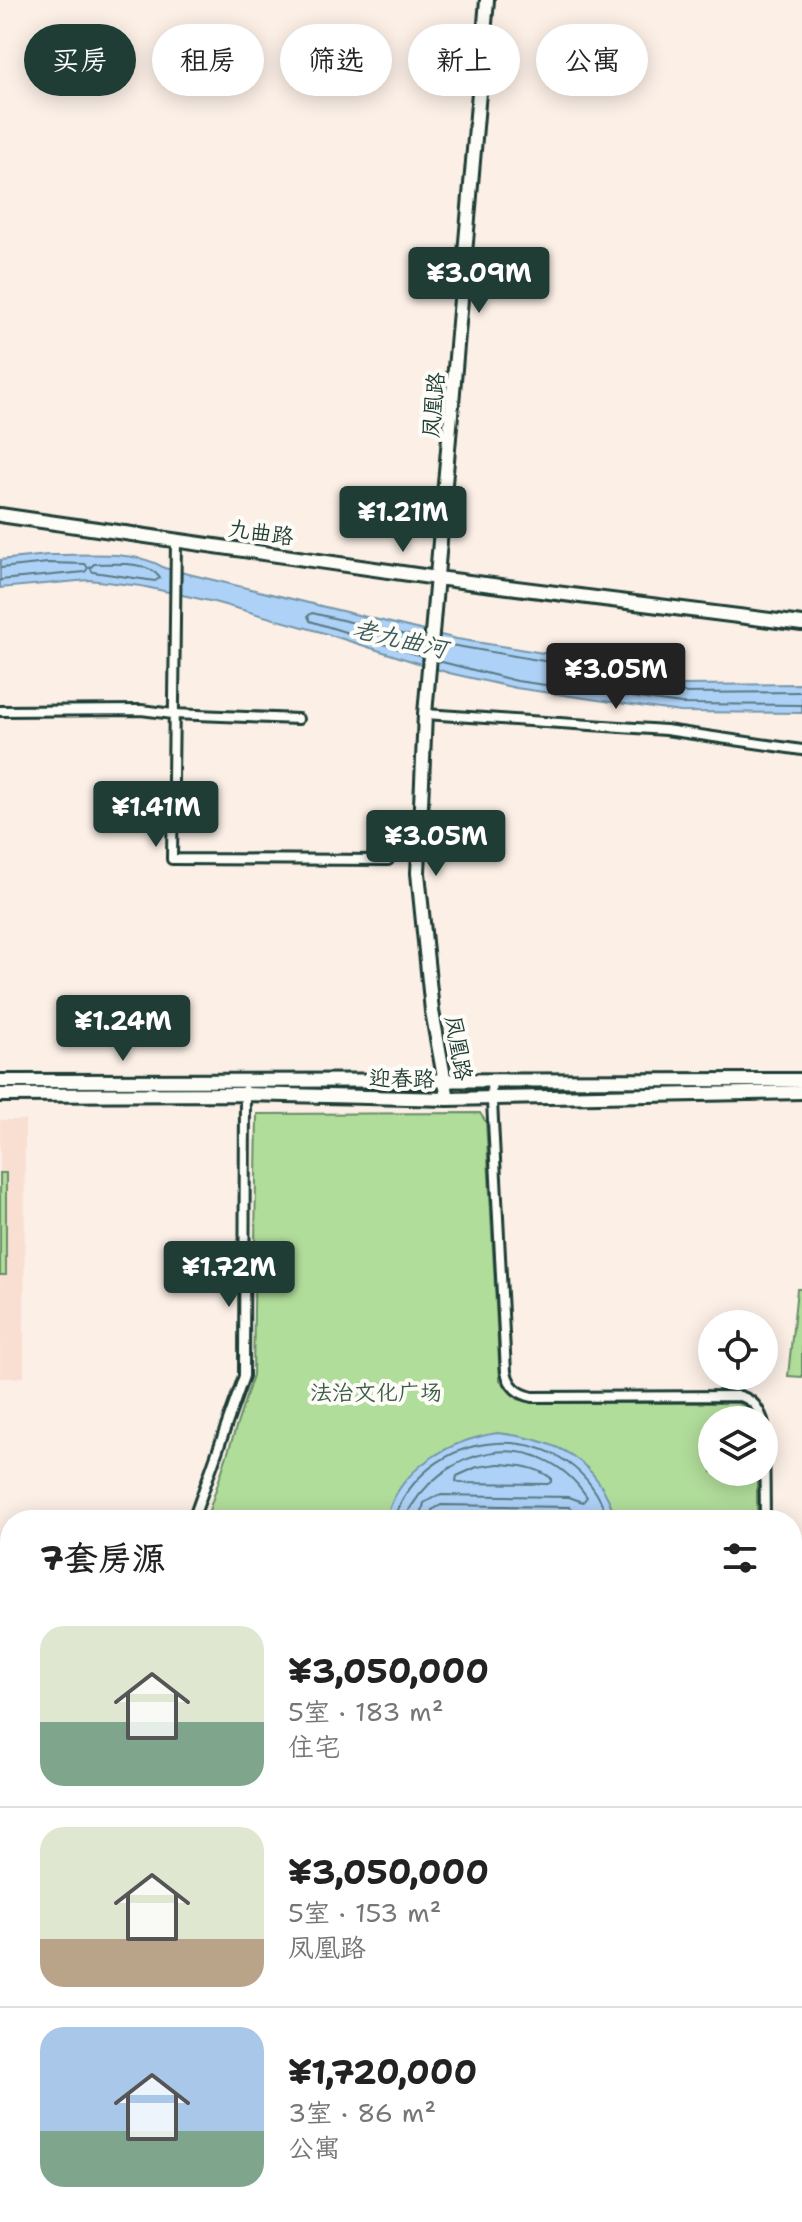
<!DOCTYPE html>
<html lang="zh">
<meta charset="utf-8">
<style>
body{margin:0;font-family:"Shantell Sans","LXGW WenKai TC",sans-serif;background:#f6f6f6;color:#222;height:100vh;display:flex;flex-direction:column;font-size:30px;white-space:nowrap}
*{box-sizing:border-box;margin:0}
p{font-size:26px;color:#767676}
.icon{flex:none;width:44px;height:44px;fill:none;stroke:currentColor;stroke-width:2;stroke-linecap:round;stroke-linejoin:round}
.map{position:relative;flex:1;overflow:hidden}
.sheet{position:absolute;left:0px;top:1510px;width:802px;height:712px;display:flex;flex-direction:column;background:#fff;border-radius:32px 32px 0 0;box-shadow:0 4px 20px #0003}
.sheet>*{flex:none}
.banner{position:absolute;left:24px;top:24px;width:754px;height:72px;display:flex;gap:16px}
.tools{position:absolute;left:698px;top:1310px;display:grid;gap:16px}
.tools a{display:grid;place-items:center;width:80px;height:80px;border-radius:50%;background:#fff;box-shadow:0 4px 20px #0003;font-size:40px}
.price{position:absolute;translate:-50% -68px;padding:0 18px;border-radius:8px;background:#1f3d34;color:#fff;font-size:26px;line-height:52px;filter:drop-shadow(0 2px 4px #0008)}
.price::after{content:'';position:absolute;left:50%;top:48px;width:24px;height:18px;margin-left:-12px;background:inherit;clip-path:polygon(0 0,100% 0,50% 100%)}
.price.on{background:#222;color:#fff}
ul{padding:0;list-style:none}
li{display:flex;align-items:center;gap:24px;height:200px;padding:0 40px}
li+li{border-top:2px solid #e0e0e0}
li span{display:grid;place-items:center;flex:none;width:224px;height:160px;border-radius:24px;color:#555}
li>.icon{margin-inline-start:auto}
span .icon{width:96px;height:96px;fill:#fffc;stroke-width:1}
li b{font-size:34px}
h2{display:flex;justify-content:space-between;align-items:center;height:96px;padding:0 40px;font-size:34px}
.tag{padding:0 28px;border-radius:36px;background:#fff;box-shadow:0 4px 20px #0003;font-size:28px;line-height:72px}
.tag.on{background:#1f3d34;color:#fff}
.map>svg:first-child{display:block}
</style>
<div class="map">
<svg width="802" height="2222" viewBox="0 0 802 2222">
<rect width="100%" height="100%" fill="#fbefe6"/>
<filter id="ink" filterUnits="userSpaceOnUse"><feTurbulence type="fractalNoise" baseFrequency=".0125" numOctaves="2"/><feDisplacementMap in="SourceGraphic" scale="16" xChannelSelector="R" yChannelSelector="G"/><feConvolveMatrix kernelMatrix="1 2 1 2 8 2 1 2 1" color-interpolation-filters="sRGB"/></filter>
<g filter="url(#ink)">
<path fill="#f8dfd2" d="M0 1120H25L24 1377 0 1378Z
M0 1616H10V2015H0Z"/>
<path fill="#b1dd9b" stroke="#688d68" stroke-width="2" d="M480 1113 486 1122 500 1380 518 1399 533 1403H738L751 1408 757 1420H712V1472H757V1520H206L253 1375 257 1114Z
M0 1173H6V1275H0Z
M797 1289H802V1377L788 1376Z"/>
<path fill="#aed2f7" stroke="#7596a9" stroke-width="2" d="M48 555C81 556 137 549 164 568L457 639 568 657 680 685 802 684V713L680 712 516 688 449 673 321 632 214 602 141 586 89 580 0 588V560Z
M497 1433C556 1439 598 1458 616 1520H570L569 1515 439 1513 438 1520H386C398 1468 449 1441 497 1433Z"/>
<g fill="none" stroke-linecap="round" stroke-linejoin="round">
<path stroke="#587982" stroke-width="2" d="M94 564C114 564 148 560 160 578L155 581 93 572 90 568Z
M0 568 48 563 85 564 88 568 85 572 0 580
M439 643 567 665 679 693 802 692
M422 656 310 621 308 616 312 613 423 639
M438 661 517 681 681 704 802 705
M498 1464C516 1465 536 1466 551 1478V1482L548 1484 460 1483 456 1481 457 1476 477 1467Z
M394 1520C427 1419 577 1415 608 1520
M404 1520C439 1445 538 1423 587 1497L583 1502 569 1497 438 1495 424 1503 420 1520
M431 1520 432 1510 441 1505 569 1507 576 1511 577 1520"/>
<g stroke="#1f3d34" stroke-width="14">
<path id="street" d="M176 540 172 859 388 860
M0 711 141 710 173 714 298 719
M425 714 666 730 802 750
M491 1082 506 1372C510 1387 518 1394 533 1397L740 1396C753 1400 758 1407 763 1420
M764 1423 765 1520
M193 1520 244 1376 245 1090"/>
</g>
<g stroke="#1f3d34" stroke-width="18">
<path id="secondary" d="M0 515 437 578 802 624
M0 1081 802 1080
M0 1095 245 1094 448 1099 802 1092
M448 1099 432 1011 418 873 425 714 487 0
M0 1581H10
M0 1592H10
M792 1597H802
M792 1607 802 1608
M593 2212V2222
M604 2212V2222"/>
</g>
<g stroke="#1f3d34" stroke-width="20">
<path id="primary" d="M792 2046H802
M0 2050H10
M792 2067H802
M0 2072H10"/>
</g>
<use href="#street" stroke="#fdfcf7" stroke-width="8"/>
<use href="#secondary" stroke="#fdfcf7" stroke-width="12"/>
<use href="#primary" stroke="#fddf80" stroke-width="14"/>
</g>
</g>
<g text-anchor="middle" stroke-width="8" stroke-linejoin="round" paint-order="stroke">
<g font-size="22" fill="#1f3d34" stroke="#fdfcf7">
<text transform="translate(433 405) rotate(-85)" y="8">凤凰路</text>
<text transform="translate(261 532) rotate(8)" y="8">九曲路</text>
<text transform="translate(459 1048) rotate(80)" y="8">凤凰路</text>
<text transform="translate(402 1078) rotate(1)" y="8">迎春路</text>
</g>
<g font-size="22" fill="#3c5d49" stroke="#fdfcf7">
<text x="376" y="1400">法治文化广场</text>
</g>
<g font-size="24" font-style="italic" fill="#3c5b5b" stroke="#fdfcf7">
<text transform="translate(400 639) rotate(13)" y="8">老九曲河</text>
</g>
</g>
</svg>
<div class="tools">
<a><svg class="icon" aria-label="locate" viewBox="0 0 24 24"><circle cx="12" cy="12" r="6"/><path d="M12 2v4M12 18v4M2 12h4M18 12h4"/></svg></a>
<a><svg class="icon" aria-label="layers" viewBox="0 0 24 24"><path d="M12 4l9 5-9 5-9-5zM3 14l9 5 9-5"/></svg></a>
</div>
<b class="price" style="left:479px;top:315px">¥3.09M</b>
<b class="price" style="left:403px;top:554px">¥1.21M</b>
<b class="price on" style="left:616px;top:711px">¥3.05M</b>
<b class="price" style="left:156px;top:849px">¥1.41M</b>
<b class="price" style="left:436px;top:878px">¥3.05M</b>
<b class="price" style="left:123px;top:1063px">¥1.24M</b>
<b class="price" style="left:229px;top:1309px">¥1.72M</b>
<div class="banner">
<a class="tag on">买房</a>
<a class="tag">租房</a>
<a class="tag">筛选</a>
<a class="tag">新上</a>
<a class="tag">公寓</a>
</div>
<section class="sheet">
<h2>7套房源<svg class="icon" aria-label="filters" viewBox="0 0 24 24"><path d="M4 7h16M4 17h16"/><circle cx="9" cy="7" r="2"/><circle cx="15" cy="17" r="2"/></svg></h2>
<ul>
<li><span style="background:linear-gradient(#dfe7d0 60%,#7fa58c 0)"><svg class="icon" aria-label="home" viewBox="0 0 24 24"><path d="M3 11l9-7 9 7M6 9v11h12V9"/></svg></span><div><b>¥3,050,000</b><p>5室 · 183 m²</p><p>住宅</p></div></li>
<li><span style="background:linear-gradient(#dfe7d0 70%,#b9a48a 0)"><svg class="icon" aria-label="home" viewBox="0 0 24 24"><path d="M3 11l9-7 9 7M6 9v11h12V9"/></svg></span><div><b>¥3,050,000</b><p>5室 · 153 m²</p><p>凤凰路</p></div></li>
<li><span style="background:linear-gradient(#a9c7e8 65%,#7fa58c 0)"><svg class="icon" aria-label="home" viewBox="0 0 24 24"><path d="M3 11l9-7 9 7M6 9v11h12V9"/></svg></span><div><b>¥1,720,000</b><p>3室 · 86 m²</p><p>公寓</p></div></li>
</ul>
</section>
</div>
